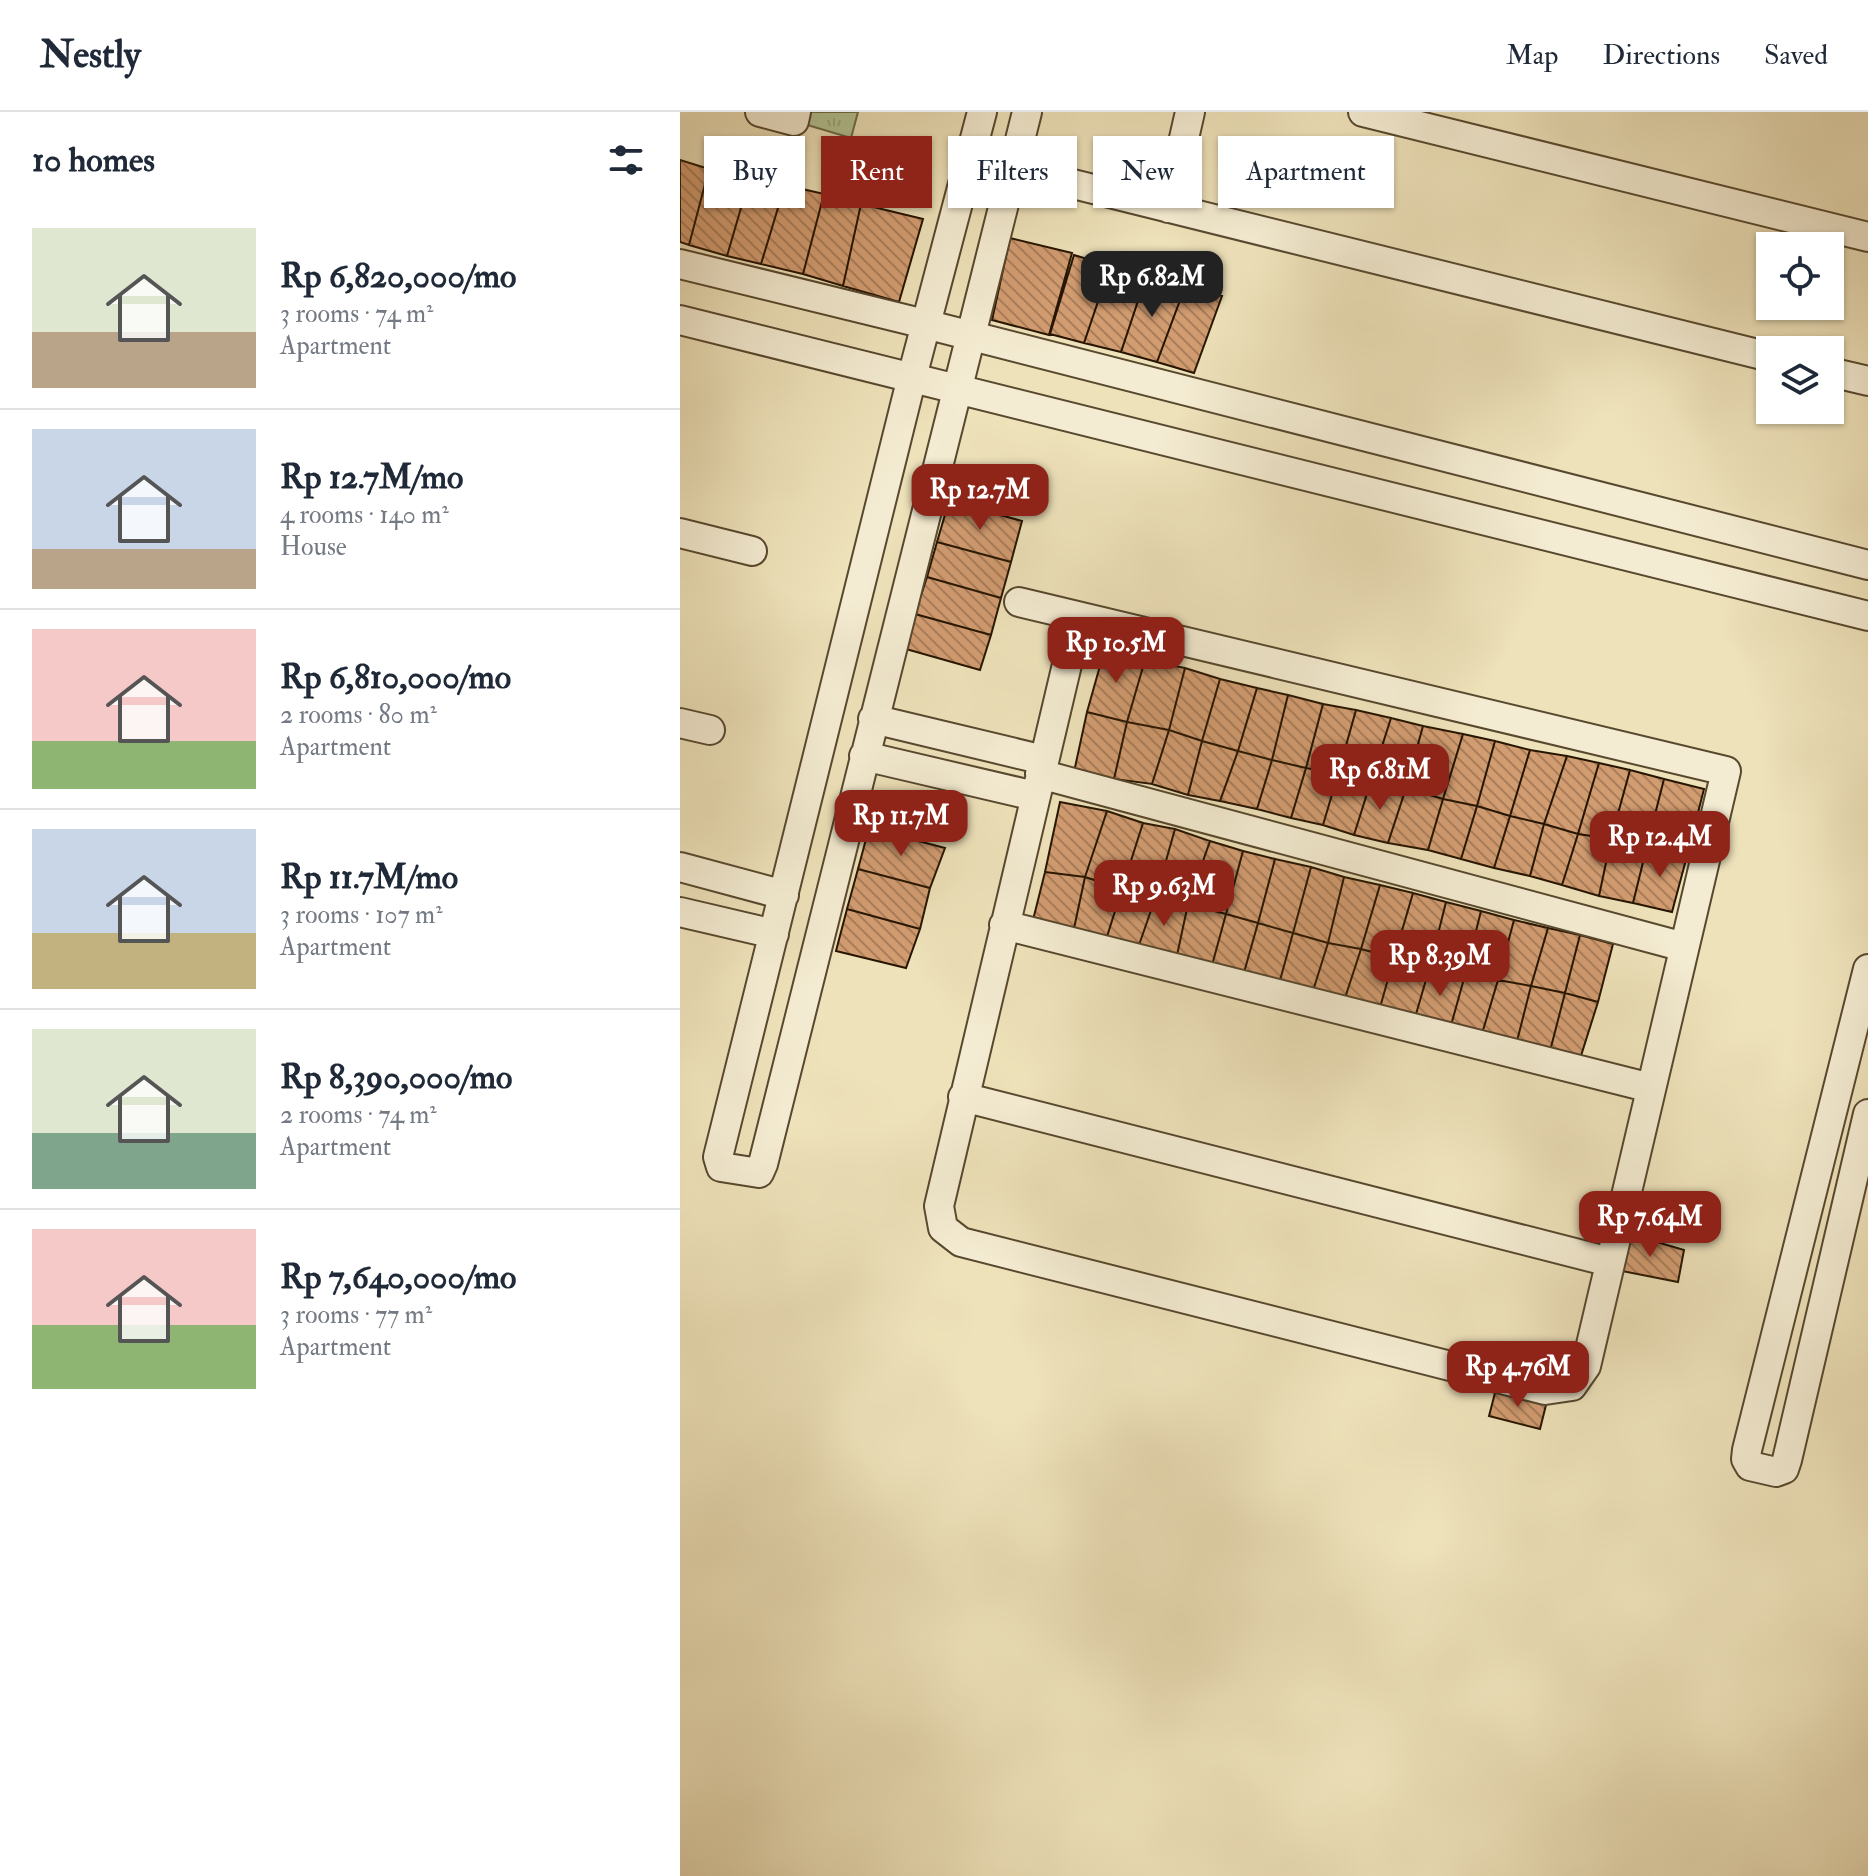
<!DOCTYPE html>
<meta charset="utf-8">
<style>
body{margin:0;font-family:"IM FELL Double Pica",serif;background:#f6f6f7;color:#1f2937;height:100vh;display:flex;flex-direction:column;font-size:30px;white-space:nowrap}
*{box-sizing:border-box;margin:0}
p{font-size:26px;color:#747a83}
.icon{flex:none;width:44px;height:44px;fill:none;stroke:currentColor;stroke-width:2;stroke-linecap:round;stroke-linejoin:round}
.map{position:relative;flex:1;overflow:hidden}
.details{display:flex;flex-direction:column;background:#fff;width:680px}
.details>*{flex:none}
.top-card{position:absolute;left:24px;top:24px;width:760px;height:72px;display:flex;gap:16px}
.tools{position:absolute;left:1076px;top:120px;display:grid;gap:16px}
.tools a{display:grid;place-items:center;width:88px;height:88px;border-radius:0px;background:#fff;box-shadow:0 2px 6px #0004;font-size:40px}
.price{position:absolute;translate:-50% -68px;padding:0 18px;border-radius:16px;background:#8f2418;color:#fff;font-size:26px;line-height:52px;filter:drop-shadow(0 2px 4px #0008)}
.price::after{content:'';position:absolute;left:50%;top:48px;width:24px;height:18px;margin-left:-12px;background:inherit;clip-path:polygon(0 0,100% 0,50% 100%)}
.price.on{background:#222;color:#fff}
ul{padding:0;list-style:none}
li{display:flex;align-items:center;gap:24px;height:200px;padding:0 32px}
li+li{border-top:2px solid #e0e1e3}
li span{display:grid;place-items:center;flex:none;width:224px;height:160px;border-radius:0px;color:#555}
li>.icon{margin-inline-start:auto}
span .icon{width:96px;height:96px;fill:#fffc;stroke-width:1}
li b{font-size:34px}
h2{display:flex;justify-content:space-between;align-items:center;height:96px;padding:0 32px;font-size:34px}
.pill{padding:0 28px;border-radius:0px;background:#fff;box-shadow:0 2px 6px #0004;font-size:28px;line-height:72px}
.pill.on{background:#8f2418;color:#fff}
header{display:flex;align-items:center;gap:48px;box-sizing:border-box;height:112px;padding:0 40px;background:#fff;border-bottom:2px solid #e0e1e3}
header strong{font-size:38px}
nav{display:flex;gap:44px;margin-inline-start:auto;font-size:28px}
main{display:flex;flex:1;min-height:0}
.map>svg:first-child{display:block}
</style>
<header>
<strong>Nestly</strong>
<nav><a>Map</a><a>Directions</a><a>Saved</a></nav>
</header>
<main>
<section class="details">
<h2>10 homes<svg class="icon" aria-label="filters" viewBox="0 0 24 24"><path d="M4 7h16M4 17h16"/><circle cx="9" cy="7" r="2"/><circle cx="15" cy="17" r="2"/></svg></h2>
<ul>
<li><span style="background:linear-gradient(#dfe7d0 65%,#b9a48a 0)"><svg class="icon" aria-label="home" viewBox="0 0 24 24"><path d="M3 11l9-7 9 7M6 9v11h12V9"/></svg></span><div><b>Rp 6,820,000/mo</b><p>3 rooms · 74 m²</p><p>Apartment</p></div></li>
<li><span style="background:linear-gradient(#c9d6e8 75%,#b9a48a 0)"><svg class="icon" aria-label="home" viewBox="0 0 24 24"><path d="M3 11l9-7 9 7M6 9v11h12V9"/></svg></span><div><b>Rp 12.7M/mo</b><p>4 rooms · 140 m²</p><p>House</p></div></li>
<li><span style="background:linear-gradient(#f6c9c9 70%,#8fb573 0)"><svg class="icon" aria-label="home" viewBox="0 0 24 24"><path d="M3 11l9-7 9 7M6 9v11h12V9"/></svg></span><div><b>Rp 6,810,000/mo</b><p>2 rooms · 80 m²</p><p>Apartment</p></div></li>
<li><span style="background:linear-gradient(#c9d6e8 65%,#c2b280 0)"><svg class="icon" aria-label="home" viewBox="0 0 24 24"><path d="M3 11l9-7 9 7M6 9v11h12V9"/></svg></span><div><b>Rp 11.7M/mo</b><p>3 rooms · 107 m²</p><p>Apartment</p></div></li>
<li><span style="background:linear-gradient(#dfe7d0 65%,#7fa58c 0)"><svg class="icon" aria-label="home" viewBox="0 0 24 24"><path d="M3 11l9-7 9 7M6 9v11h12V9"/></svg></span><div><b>Rp 8,390,000/mo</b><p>2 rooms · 74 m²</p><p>Apartment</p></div></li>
<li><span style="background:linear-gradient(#f6c9c9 60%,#8fb573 0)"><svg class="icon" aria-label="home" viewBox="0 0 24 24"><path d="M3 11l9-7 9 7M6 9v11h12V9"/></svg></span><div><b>Rp 7,640,000/mo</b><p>3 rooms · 77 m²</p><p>Apartment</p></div></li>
</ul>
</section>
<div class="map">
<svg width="1188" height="1764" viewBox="0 0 1188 1764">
<defs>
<pattern id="grass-tufts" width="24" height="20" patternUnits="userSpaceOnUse" patternTransform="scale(2)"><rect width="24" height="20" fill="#b3c494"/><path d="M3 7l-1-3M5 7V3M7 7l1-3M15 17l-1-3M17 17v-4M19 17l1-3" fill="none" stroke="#9aa87e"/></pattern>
<pattern id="building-back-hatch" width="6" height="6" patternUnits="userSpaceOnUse" patternTransform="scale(2)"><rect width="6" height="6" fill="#d29c71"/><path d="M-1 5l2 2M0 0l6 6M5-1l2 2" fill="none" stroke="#aa7e5a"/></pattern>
</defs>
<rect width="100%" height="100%" fill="#eee2ba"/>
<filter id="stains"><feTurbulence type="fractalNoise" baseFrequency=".0025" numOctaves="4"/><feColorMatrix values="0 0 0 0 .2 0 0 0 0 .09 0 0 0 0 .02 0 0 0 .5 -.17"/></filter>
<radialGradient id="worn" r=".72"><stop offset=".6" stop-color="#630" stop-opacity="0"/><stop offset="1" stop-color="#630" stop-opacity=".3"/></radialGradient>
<path fill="url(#grass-tufts)" stroke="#6c6c4a" stroke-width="2" d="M116 0H178L171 26 114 9Z"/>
<path fill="url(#building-back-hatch)" stroke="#261500" stroke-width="2" d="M0 48 29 57 9 133 0 130Z
M29 57 70 65 47 144 9 133Z
M70 65 105 73 81 152 47 144Z
M105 73 144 82 123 162 81 152Z
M144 82 181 92 163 174 123 162Z
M181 92 243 107 219 190 163 174Z
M330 126 392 141 369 223 312 208Z
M394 143 430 154 404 231 370 222Z
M430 154 466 165 441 240 404 231Z
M466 165 505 175 477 250 441 240Z
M505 175 542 184 514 261 477 250Z
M269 389 342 409 331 450 257 430Z
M257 430 331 450 321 486 247 465Z
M247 465 321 486 311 523 235 502Z
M235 502 311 523 300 558 226 537Z
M425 536 465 548 447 610 407 600Z
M465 548 505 556 489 618 447 610Z
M505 556 540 567 522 629 489 618Z
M540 567 577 576 558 639 522 629Z
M577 576 608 583 592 648 558 639Z
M608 583 643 592 626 656 592 648Z
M643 592 676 598 658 662 626 656Z
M676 598 711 606 691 669 658 662Z
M407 600 447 610 434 667 394 660Z
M711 606 743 614 726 676 691 669Z
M447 610 489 618 472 672 434 667Z
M743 614 783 622 763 687 726 676Z
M489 618 522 629 508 683 472 672Z
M783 622 815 629 797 694 763 687Z
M522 629 558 639 540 689 508 683Z
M815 629 850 638 830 704 797 694Z
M850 638 887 644 864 712 830 704Z
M558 639 592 648 577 697 540 689Z
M887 644 919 651 898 722 864 712Z
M592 648 626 656 611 706 577 697Z
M919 651 950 658 931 727 898 722Z
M626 656 658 662 643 713 611 706Z
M950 658 984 667 967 734 931 727Z
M658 662 691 669 674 723 643 713Z
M984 667 1024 677 1007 744 967 734Z
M691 669 726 676 708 731 674 723Z
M726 676 763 687 748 738 708 731Z
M763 687 797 694 781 747 748 738Z
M380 690 427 699 405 765 365 760Z
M797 694 830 704 814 756 781 747Z
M427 699 463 711 442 777 405 765Z
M830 704 864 712 850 764 814 756Z
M463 711 495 717 476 784 442 777Z
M864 712 898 722 882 773 850 764Z
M189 716 265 736 250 776 178 757Z
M495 717 530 729 508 792 476 784Z
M898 722 931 727 919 784 882 773Z
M931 727 967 734 953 791 919 784Z
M530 729 563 739 546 802 508 792Z
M967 734 1007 744 992 800 953 791Z
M563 739 595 747 578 811 546 802Z
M595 747 631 755 613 821 578 811Z
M631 755 664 765 648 831 613 821Z
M178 757 250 776 240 817 167 797Z
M365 760 405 765 393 821 352 812Z
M405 765 442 777 425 831 393 821Z
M664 765 700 773 681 837 648 831Z
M700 773 733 781 714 846 681 837Z
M442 777 476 784 458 836 425 831Z
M733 781 766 790 750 854 714 846Z
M476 784 508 792 496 848 458 836Z
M766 790 801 799 785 863 750 854Z
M508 792 546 802 531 857 496 848Z
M167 797 240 817 226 856 156 839Z
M801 799 834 808 818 868 785 863Z
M546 802 578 811 563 864 531 857Z
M834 808 868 816 851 874 818 868Z
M578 811 613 821 599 872 563 864Z
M868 816 900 823 885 881 851 874Z
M613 821 648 831 632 882 599 872Z
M900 823 933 832 918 890 885 881Z
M648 831 681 837 664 889 632 882Z
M681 837 714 846 699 899 664 889Z
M714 846 750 854 734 909 699 899Z
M750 854 785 863 770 917 734 909Z
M785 863 818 868 801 925 770 917Z
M818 868 851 874 836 933 801 925Z
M851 874 885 881 869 943 836 933Z
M885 881 918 890 899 950 869 943Z
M946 1121 1004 1138 998 1170 937 1158Z
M816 1277 867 1289 860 1317 809 1304Z"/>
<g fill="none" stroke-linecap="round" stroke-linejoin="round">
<g stroke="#58482e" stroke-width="32">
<path id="street" d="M80 0 114 9 116 0
M302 0 232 265 38 1045 41 1055 79 1061 83 1052 347 0
M683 0 1188 125
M393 72 1090 245
M488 96 510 0
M0 152 245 212 1188 453
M0 208 1188 504
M1150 260 1188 269
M0 421 72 439
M339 490 1046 659 906 1254 892 1274 865 1278 281 1130 263 1116 259 1094 398 506
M193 607 364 648
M0 611 30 618
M184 644 355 684
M360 662 1004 835
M0 755 104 783
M0 800 94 822
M324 813 971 976
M1188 857 1067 1338 1066 1347 1070 1354 1096 1360 1104 1357 1107 1348 1188 1002
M283 985 930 1150"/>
</g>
<use href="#street" stroke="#f4ecd2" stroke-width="28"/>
</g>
<rect width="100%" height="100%" filter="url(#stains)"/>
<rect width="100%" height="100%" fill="url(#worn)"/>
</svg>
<div class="tools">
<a><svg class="icon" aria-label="locate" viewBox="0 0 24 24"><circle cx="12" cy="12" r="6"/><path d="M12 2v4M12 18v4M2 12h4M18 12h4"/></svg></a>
<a><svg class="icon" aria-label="layers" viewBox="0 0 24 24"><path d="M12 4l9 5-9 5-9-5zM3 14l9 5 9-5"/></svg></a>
</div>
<b class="price on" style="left:472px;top:207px">Rp 6.82M</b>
<b class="price" style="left:300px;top:420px">Rp 12.7M</b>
<b class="price" style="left:436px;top:573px">Rp 10.5M</b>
<b class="price" style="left:700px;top:700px">Rp 6.81M</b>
<b class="price" style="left:221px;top:746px">Rp 11.7M</b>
<b class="price" style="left:980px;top:767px">Rp 12.4M</b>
<b class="price" style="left:484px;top:816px">Rp 9.63M</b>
<b class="price" style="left:760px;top:886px">Rp 8.39M</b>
<b class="price" style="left:970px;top:1147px">Rp 7.64M</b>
<b class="price" style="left:838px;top:1297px">Rp 4.76M</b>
<div class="top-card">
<a class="pill">Buy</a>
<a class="pill on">Rent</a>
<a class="pill">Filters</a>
<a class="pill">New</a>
<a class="pill">Apartment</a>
</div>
</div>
</main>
